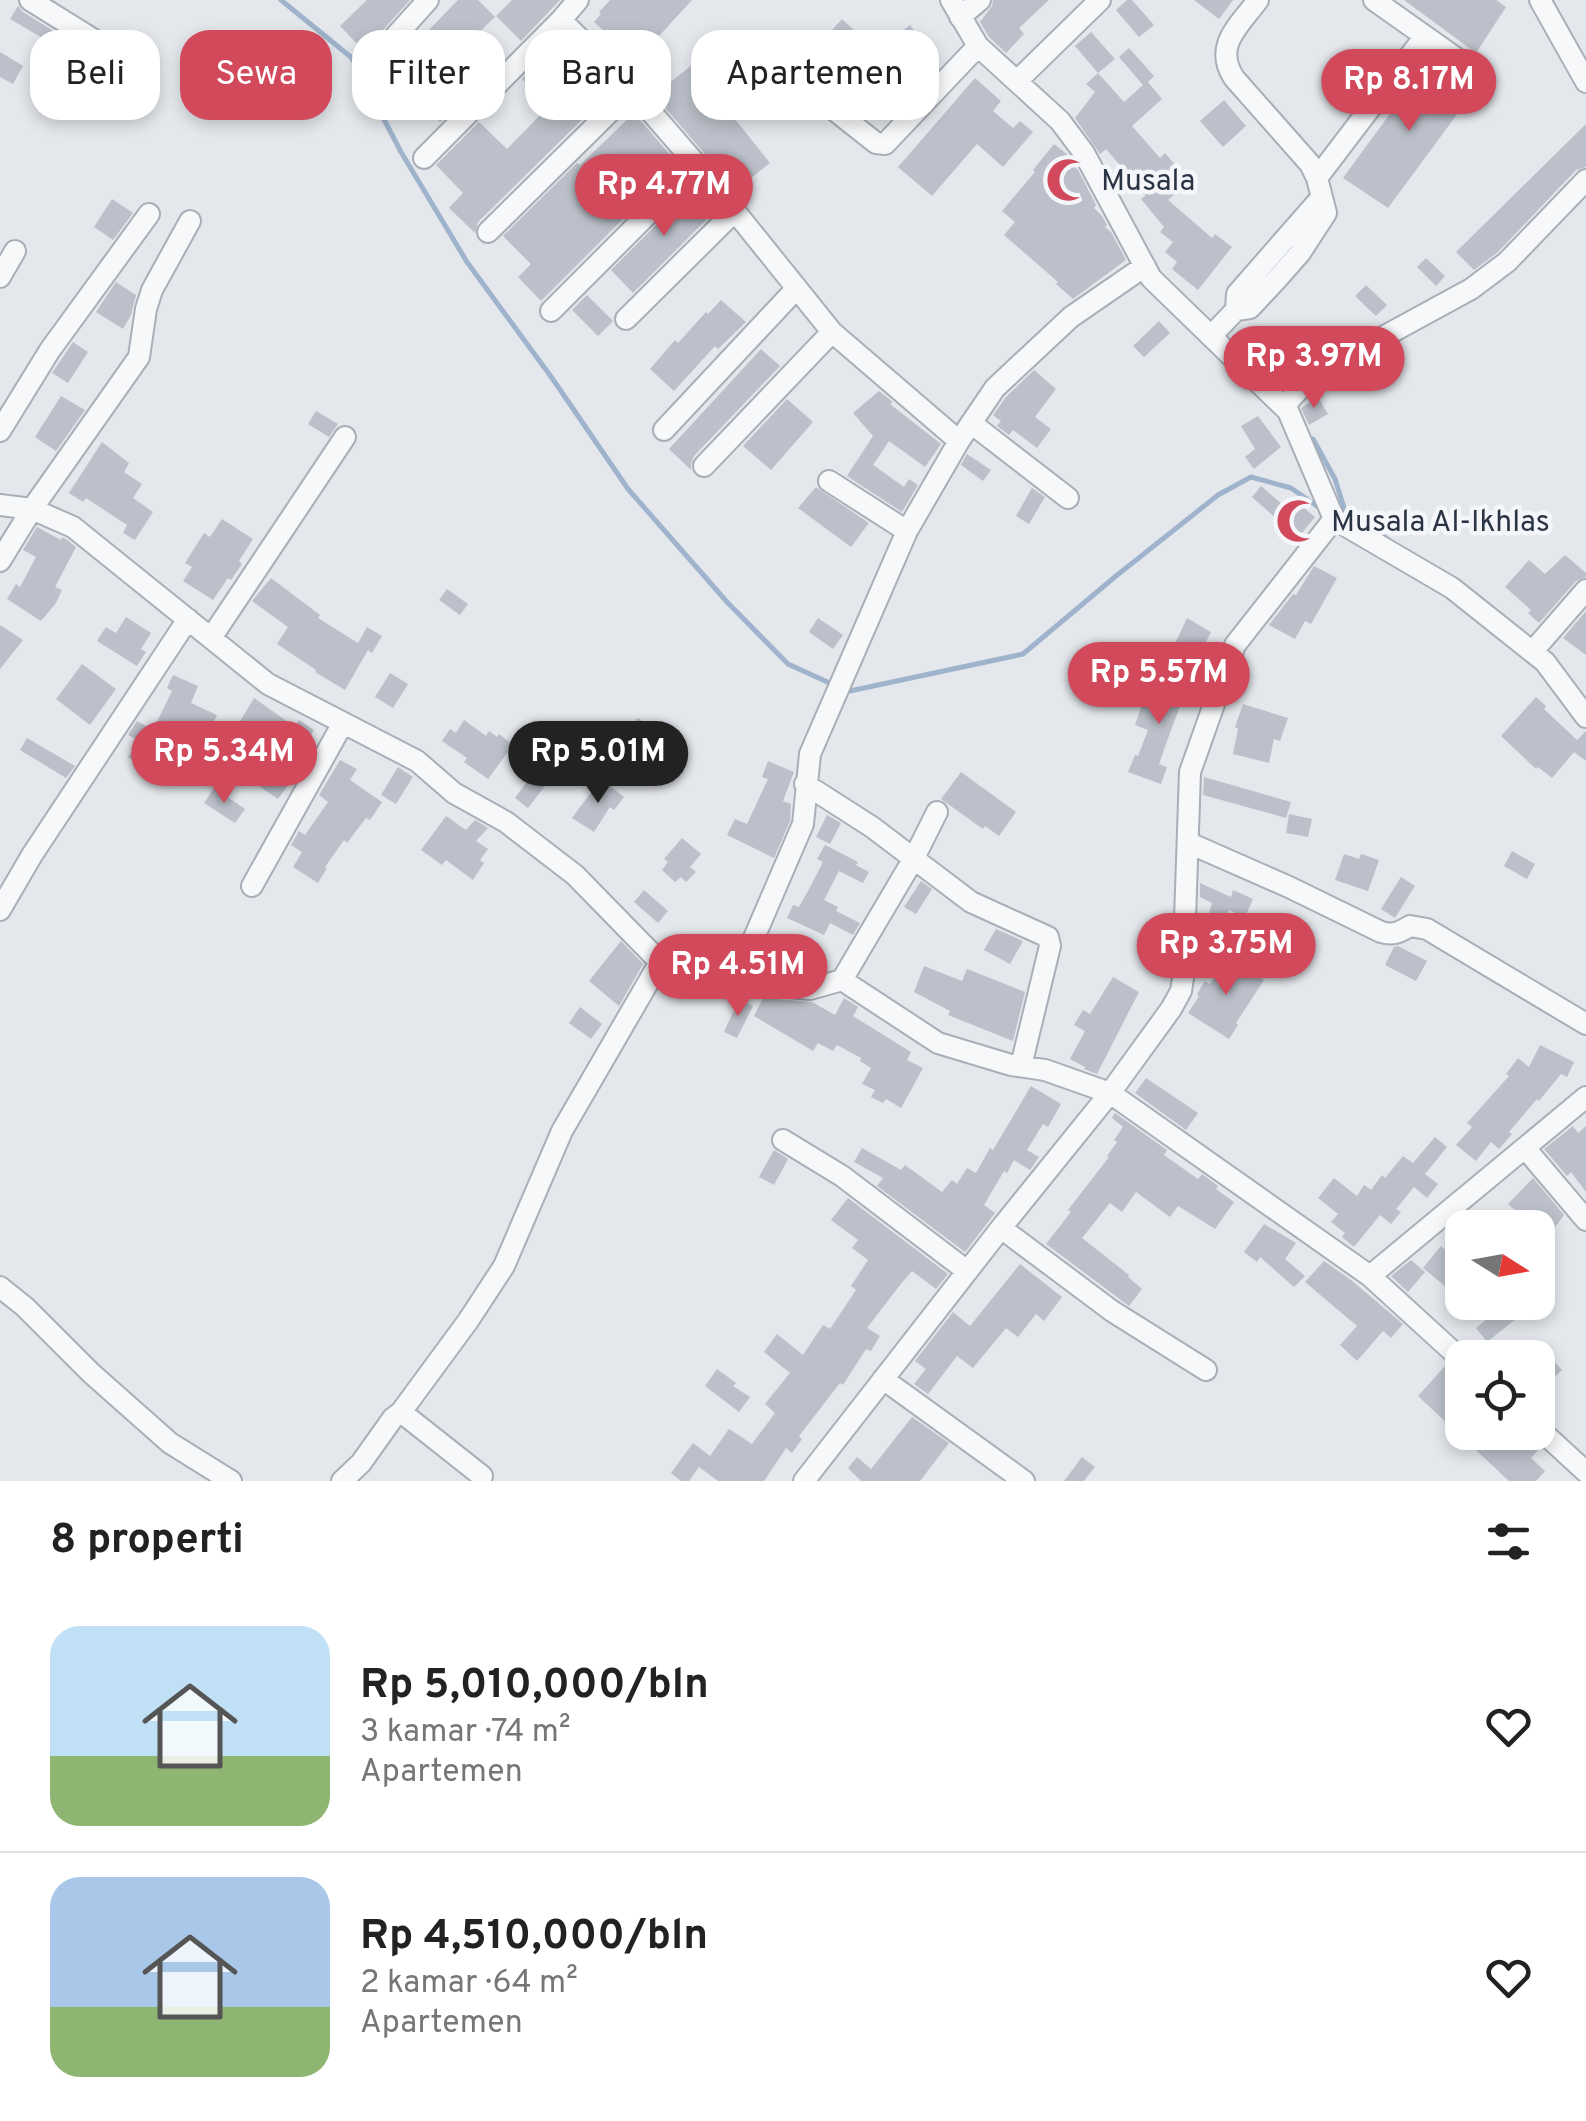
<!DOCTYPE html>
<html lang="id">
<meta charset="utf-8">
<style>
body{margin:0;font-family:Overpass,sans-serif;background:#f2f2f2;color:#222;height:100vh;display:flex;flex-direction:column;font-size:38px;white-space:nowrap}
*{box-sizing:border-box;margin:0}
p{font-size:32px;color:#767676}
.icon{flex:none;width:55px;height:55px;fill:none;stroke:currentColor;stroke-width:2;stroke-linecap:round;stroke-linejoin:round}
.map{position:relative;height:1481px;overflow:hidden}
.drawer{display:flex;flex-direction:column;background:#fff;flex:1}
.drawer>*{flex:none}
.banner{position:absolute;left:30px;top:30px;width:1000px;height:90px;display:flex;gap:20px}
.needle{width:65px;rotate:101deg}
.controls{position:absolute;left:1445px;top:1210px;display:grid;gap:20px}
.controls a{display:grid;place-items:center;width:110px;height:110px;border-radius:20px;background:#fff;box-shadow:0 5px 15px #0003;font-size:50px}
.price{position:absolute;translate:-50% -85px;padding:0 22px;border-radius:35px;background:#d1495b;color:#fff;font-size:32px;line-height:65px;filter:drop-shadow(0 2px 5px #0008)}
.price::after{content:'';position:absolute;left:50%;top:60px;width:30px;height:22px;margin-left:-15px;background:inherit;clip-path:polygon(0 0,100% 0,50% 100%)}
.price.current{background:#222;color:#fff}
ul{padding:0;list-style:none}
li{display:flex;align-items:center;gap:30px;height:250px;padding:0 50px}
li+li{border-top:2px solid #e0e0e0}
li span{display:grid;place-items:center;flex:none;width:280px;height:200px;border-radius:30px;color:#555}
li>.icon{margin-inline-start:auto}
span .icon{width:120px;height:120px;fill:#fffc;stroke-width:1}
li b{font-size:42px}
h2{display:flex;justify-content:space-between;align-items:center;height:120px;padding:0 50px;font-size:42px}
.pill{padding:0 35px;border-radius:30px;background:#fff;box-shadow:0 5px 15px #0003;font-size:35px;line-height:90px}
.pill.current{background:#d1495b;color:#fff}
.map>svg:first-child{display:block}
</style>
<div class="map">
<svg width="1586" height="1481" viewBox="0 0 1586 1481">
<rect width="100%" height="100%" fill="#e4e7ec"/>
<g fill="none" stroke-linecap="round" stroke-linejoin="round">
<path stroke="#9fb4cc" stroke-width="5" d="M281 0 352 58 401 152 467 262 552 378 628 489 727 602 788 664 834 685
M1313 439 1335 479 1345 511 1389 540
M844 689 850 691 1023 654 1116 576 1218 495 1251 477 1291 488 1320 508"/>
</g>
<path fill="#bbc0ca" d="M367 0H410L364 51 340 26Z
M458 0H478L495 17 475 36 500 62 440 122 415 97 410 102 384 76Z
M512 0H560L521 41 496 16Z
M610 0H692L659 36 662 39 641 64 594 22 601 14 599 12Z
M993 0H1049L1019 28 1024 34 1006 53 989 37 980 22 992 6Z
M1127 0H1132L1154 25 1139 37 1116 10Z
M1194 0H1233L1219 19Z
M1404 0H1496L1506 7 1476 53Z
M18 6 23 12 52 30 46 40 10 19Z
M842 19 872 47 860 59 831 31Z
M910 25 919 37 897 55 887 43Z
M1091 32 1115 59 1098 73 1075 46Z
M1129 48 1154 76 1148 82 1162 99 1132 126 1160 158 1165 153 1189 181 1168 200 1212 238 1215 234 1232 247 1198 290 1172 269 1177 262 1165 252 1173 242 1160 232 1164 227 1141 199 1146 195 1106 149 1100 154 1075 118 1095 92 1086 84 1098 73 1124 102 1143 85 1119 57Z
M0 52 23 66 13 84 0 77Z
M549 52 573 76 588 66 612 90 478 222 475 233 449 208 463 193 436 165 479 122 507 149 549 106 522 79Z
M1430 59 1475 90 1388 208 1343 178Z
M692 65 770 163 736 190 654 95Z
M975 78 1001 101 993 111 1013 128 1020 121 1033 132 1003 167 977 144 932 196 898 167Z
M1224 100 1246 126 1223 147 1200 121Z
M634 113 678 164 541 301 518 277 531 264 503 236 577 163 580 165Z
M1586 124V167L1576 170 1498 252 1474 270 1456 252Z
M1054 144 1068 155 1065 159 1078 170 1096 205 1094 208 1102 216 1107 225 1105 227 1111 232 1126 260 1073 299 1056 284 1058 282 1004 235 1015 222 1002 211 1035 172 1033 170Z
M696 185 716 210 633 293 611 270Z
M112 199 133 213 113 240 94 227Z
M1426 258 1445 276 1436 286 1417 267Z
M116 282 136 295 131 315 123 329 96 312Z
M1366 285 1387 305 1376 316 1355 296Z
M587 295 613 321 598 336 572 310Z
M721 300 746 322 718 349 715 346 674 391 650 369 675 340 678 343 706 312 708 314Z
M1159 321 1170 333 1144 357 1133 346Z
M73 342 88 352 68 383 52 373Z
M761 349 780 366 694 456 691 464V470L669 449Z
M1034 370 1056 389 1035 417 1051 429 1037 448 1013 430 1009 435 997 426 1001 421 993 415 1006 397Z
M879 391 893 402 890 404 941 444 925 467 889 441 873 465 904 487 909 479 918 485 902 512 847 476 873 436 853 413Z
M61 396 85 410 56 451 35 437Z
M1318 397 1328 414 1309 425 1301 408Z
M787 399 813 422 771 470 743 446Z
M316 411 338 424 329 437 308 424Z
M1258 416 1281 447 1254 469 1245 457 1255 449 1241 426Z
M102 442 129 463 124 472 142 484 133 498 153 512 135 540 123 533 127 525 86 498 83 502 69 493Z
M967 454 991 470 983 481 961 465Z
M1261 486 1291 512 1298 503 1315 517 1298 538 1252 497Z
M816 487 869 523 851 547 798 508Z
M1032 488 1045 497 1029 524 1016 516Z
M222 519 253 539 239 561 242 564 231 580 228 578 213 600 183 581 192 567 185 563 204 533 210 537Z
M37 527 61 540 62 537 66 539 76 547 55 587 62 590 56 603 41 621 7 599 16 584 20 587 36 557 23 550Z
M1565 555 1586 573V577L1576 581 1539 623 1528 613 1531 610 1505 587 1529 560 1545 574Z
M1314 566 1337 578 1311 624 1305 621 1295 639 1269 625 1293 594 1296 595Z
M271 578 320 615 318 618 358 643 367 627 382 636 372 653 368 650 345 690 315 672 316 670 277 644 288 627 252 601Z
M447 589 468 604 460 615 439 600Z
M1586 611V655L1563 638Z
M126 617 151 633 141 649 146 652 137 666 97 641 106 627 116 633Z
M818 618 843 635 833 649 809 632Z
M1187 618 1211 632 1196 661 1173 648Z
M0 625 23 640 0 669Z
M82 664 116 689 90 725 56 699Z
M390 673 408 684 393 708 375 697Z
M173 675 198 686 191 703 217 715 202 748 176 736 164 758 169 762 159 778 128 757 139 741 128 735 137 721 153 730 172 691 167 688Z
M1170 676 1197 687 1190 704 1182 701 1167 741 1159 764 1167 767 1161 784 1128 772 1135 755 1138 756 1148 730 1135 725 1146 692 1162 698Z
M1536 697 1546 706 1544 709 1577 740 1586 731V761L1574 752 1552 778 1538 767 1536 769 1501 736Z
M254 698 295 727 299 720 314 730 294 762 301 767 278 799 253 782 283 737 260 722 251 737 236 728Z
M1243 704 1288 718 1280 741 1274 739 1269 763 1233 754 1238 729 1235 727Z
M638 718 667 740 656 756 627 732Z
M464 720 486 736 489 731 497 737 499 734 513 745 488 779 464 762 467 758 442 741 450 729 456 733Z
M27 738 75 766 66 778 20 750Z
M205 743 218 752 202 778 188 769Z
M340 760 357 769 350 780 382 802 370 820 366 818 347 843 344 840 325 867 327 868 318 883 293 867 302 852 291 845 299 831 305 835 328 802 319 795Z
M768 761 794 772 783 801 791 804 790 821 774 858 727 835 735 819 747 824 768 779 762 777Z
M398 767 413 777 396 804 381 795Z
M534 772 548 782 528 808 515 798Z
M961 772 1016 812 999 836 985 826 983 829 941 799Z
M1204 777 1291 802 1286 818 1203 795Z
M601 779 624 797 614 810 610 807 594 832 572 818Z
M214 788 245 809 235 823 204 803Z
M1289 814 1312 819 1308 837 1286 833Z
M827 815 841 823 830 844 816 837Z
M446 816 466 830 475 820 488 828 476 841 488 849 480 860 484 863 473 880 446 860 442 865 421 850Z
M682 838 701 854 690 867 696 872 686 882 681 877 675 882 662 870 668 862 664 859Z
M825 845 858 862 856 865 869 872 863 883 839 871 824 900 838 907 836 911 860 923 853 935 830 923 824 935 787 918 793 905 799 907 808 891 823 862 817 859Z
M1512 851 1535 864 1527 879 1504 866Z
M1344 854 1359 859 1361 854 1379 860 1368 891 1335 880Z
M1401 877 1415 886 1395 918 1381 909Z
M921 881 932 889 916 914 904 907Z
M1200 883 1231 897 1233 890 1253 899 1245 917 1229 910 1222 931 1205 926 1212 903 1200 897Z
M644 890 668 911 658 923 634 902Z
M996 929 1023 941 1010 964 984 950Z
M621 941 643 964 619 1006 589 981Z
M1398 946 1427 961 1416 981 1385 965 1394 947Z
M1228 958 1264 980 1236 1023 1238 1025 1229 1039 1188 1013 1199 996 1197 994 1205 981 1210 984Z
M924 966 962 981 967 969 1025 992 1013 1041 948 1015 950 1011 914 992Z
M1113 977 1139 992 1097 1074 1084 1069 1085 1067 1070 1059 1085 1031 1074 1025 1083 1010 1090 1014Z
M763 998 812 1002 835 1015 844 998 858 1007 853 1016 911 1052 907 1060 923 1068 901 1108 886 1099 883 1103 871 1097 875 1090 862 1084 871 1068 860 1061 861 1058 837 1045 833 1051 818 1043 813 1051 754 1016Z
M739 999 753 1006 737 1038 724 1032Z
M580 1007 602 1024 591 1039 569 1023Z
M1540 1045 1574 1062 1567 1077 1561 1074 1539 1101 1537 1099 1509 1132 1512 1134 1499 1149 1491 1142 1476 1161 1456 1145 1472 1127 1467 1123 1509 1076 1506 1074 1518 1058 1529 1067Z
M1146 1078 1198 1113 1186 1130 1135 1093Z
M1031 1086 1061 1104 1048 1127 1043 1124 1027 1150 1039 1157 1030 1170 1014 1160 1007 1173 1004 1171 984 1205 995 1213 965 1252 877 1186 883 1178 854 1162 862 1148 901 1170 905 1165 942 1192 952 1180 957 1184 967 1168 976 1173 990 1148 993 1150Z
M1115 1113 1167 1150 1164 1155 1198 1179 1202 1174 1218 1186 1216 1189 1234 1202 1215 1229 1178 1206 1170 1217 1136 1192 1122 1212 1110 1203 1082 1238 1129 1275 1128 1277 1142 1289 1129 1306 1046 1244 1071 1212 1068 1210 1109 1157 1107 1156 1117 1142 1114 1140 1123 1127 1112 1118Z
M1573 1126 1578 1133 1586 1126V1192L1571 1172 1567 1176 1544 1149Z
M1435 1137 1447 1147 1425 1174 1438 1184 1427 1198 1414 1187 1396 1209 1401 1212 1391 1224 1380 1215 1354 1247 1342 1237 1345 1233 1331 1222 1338 1214 1318 1198 1334 1178 1357 1196 1364 1185 1371 1190 1382 1175 1385 1178 1403 1156 1413 1163Z
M774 1150 788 1159 774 1185 759 1177Z
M1533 1178 1564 1215 1547 1238 1508 1204Z
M848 1198 948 1274 936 1289 912 1271 900 1285 867 1328 880 1336 871 1351 866 1349 843 1385 840 1383 799 1436 802 1439 792 1453 786 1448 764 1481H718L699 1467 689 1481H681L671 1473 693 1443 710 1456 729 1429 752 1444 775 1413 765 1404 790 1373 764 1352 777 1334 803 1355 823 1325 830 1329 856 1290 851 1286 868 1260 852 1248 858 1240 831 1220Z
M1264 1224 1296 1243 1285 1259 1305 1276 1294 1287 1260 1257 1257 1262 1244 1252Z
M1441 1246 1462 1264V1289L1457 1296 1423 1268Z
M1411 1260 1425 1272 1408 1292 1391 1276Z
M1324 1261 1351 1280 1403 1324 1391 1338 1383 1331 1357 1361 1340 1345 1357 1326 1305 1282Z
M1020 1264 1062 1297 1044 1321 1036 1314 1018 1337 1006 1328 973 1368 957 1356 928 1394 914 1384 926 1369 915 1361 953 1312 970 1326Z
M1507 1302H1513L1522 1314 1487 1342 1476 1328Z
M1549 1356 1562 1370 1544 1387 1538 1379V1366Z
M1446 1365 1462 1381V1432H1525L1540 1448 1531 1458 1545 1471 1536 1481H1509L1418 1396Z
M717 1369 736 1383 733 1386 750 1397 739 1412 705 1386Z
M912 1417 949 1443 920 1481H861L848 1468 857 1457 871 1469Z
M1082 1457 1095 1467 1084 1481H1064Z"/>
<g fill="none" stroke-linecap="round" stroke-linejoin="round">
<g stroke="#a9aeb7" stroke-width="24">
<path id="minor" d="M30 0 99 43
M951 0 978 46 1060 121 1084 153 1151 278 1288 411 1334 519 1452 588 1545 662 1586 717
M1374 0 1470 68
M1540 0 1586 82
M960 17 980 0
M561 20 632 90 709 179 832 332 959 441
M374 60 428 0
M1017 81 1100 0
M833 109 876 143 885 144 978 46
M424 158 561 20 578 0
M1317 178 1425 36
M488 232 632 90
M0 277 15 251
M1236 310 1237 294 1321 198
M551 311 697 165
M626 319 735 211
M1211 336 1236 310 1250 308 1278 278 1300 253 1326 213 1317 178 1310 164 1234 78C1213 46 1239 26 1258 0
M1284 406 1307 381 1326 368 1471 289 1507 262 1586 180
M971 423 1068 498
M664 430 796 289
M0 431 50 350 149 214
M704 466 832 332
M829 481 907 531
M0 505 32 509 73 527 268 684 417 761 454 793 506 822 575 875 660 962 735 982 810 989 842 980 938 1043 1011 1065 1045 1070 1110 1093 1370 1276 1462 1360
M0 561 32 509 139 357 146 309 152 290 190 221
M211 638 345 437
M1532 652 1586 590
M805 784 872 827 971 902 1048 937 1050 946 1021 1066
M1189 843 1289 887 1381 932C1394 936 1399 932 1410 926L1427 929 1586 1024
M252 886 343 723
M0 910 32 855 188 619
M842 980 914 858 937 812
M735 982 803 824 810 754 907 531 959 441 995 388 1071 317 1145 266
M783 1140 842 1176 967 1271
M1525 1148 1586 1220
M1001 1228 1112 1311 1206 1370
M1370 1276 1586 1097
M0 1287 25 1307 91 1373 170 1443 231 1481
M883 1379 1024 1481
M401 1412 482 1476
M1538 1428 1586 1472
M342 1481 361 1463 393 1418 401 1412 468 1321 504 1266 562 1131 660 962
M804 1481 1001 1228 1110 1093 1171 1009 1181 991 1183 978 1190 772 1235 645 1334 519"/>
</g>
<use href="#minor" stroke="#f7f8fa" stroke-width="20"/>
</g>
<defs>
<g id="mosque-bare" transform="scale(3.45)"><path d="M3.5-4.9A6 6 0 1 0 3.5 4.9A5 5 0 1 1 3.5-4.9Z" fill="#d1495b" stroke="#f4f6f9" stroke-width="2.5" paint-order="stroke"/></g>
</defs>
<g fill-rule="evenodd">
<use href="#mosque-bare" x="1068" y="180"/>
<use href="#mosque-bare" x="1298" y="521"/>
</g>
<g text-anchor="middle" stroke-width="9" stroke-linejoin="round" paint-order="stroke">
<g font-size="30" fill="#2b3445" stroke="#f4f6f9" text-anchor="start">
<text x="1101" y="190">Musala</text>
<text x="1331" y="531">Musala Al-Ikhlas</text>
</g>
</g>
</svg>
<div class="controls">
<a><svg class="needle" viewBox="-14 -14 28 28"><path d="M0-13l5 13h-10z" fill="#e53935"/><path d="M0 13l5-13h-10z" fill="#767676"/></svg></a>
<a><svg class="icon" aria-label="locate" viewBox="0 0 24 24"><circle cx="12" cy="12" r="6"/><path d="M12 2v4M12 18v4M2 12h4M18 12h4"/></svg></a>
</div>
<b class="price" style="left:1409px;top:134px">Rp 8.17M</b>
<b class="price" style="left:664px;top:239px">Rp 4.77M</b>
<b class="price" style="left:1314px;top:411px">Rp 3.97M</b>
<b class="price" style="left:1159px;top:727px">Rp 5.57M</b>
<b class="price" style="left:224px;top:806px">Rp 5.34M</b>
<b class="price current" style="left:598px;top:806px">Rp 5.01M</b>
<b class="price" style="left:1226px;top:998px">Rp 3.75M</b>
<b class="price" style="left:738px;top:1019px">Rp 4.51M</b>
<div class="banner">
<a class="pill">Beli</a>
<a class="pill current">Sewa</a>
<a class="pill">Filter</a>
<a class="pill">Baru</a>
<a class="pill">Apartemen</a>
</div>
</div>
<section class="drawer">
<h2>8 properti<svg class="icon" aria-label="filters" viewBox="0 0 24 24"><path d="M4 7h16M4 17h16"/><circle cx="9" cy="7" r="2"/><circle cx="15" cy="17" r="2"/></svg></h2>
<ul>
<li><span style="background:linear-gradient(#bfe0f5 65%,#8fb573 0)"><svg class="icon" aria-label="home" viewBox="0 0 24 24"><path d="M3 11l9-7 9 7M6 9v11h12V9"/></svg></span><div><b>Rp 5,010,000/bln</b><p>3 kamar · 74 m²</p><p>Apartemen</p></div><svg class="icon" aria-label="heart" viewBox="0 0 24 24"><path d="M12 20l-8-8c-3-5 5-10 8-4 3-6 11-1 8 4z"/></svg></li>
<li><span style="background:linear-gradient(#a9c7e8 65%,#8fb573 0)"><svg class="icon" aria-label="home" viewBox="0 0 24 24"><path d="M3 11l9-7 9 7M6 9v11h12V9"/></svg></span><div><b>Rp 4,510,000/bln</b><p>2 kamar · 64 m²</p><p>Apartemen</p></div><svg class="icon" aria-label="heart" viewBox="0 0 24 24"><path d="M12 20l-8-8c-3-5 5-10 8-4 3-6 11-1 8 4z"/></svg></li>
</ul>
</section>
